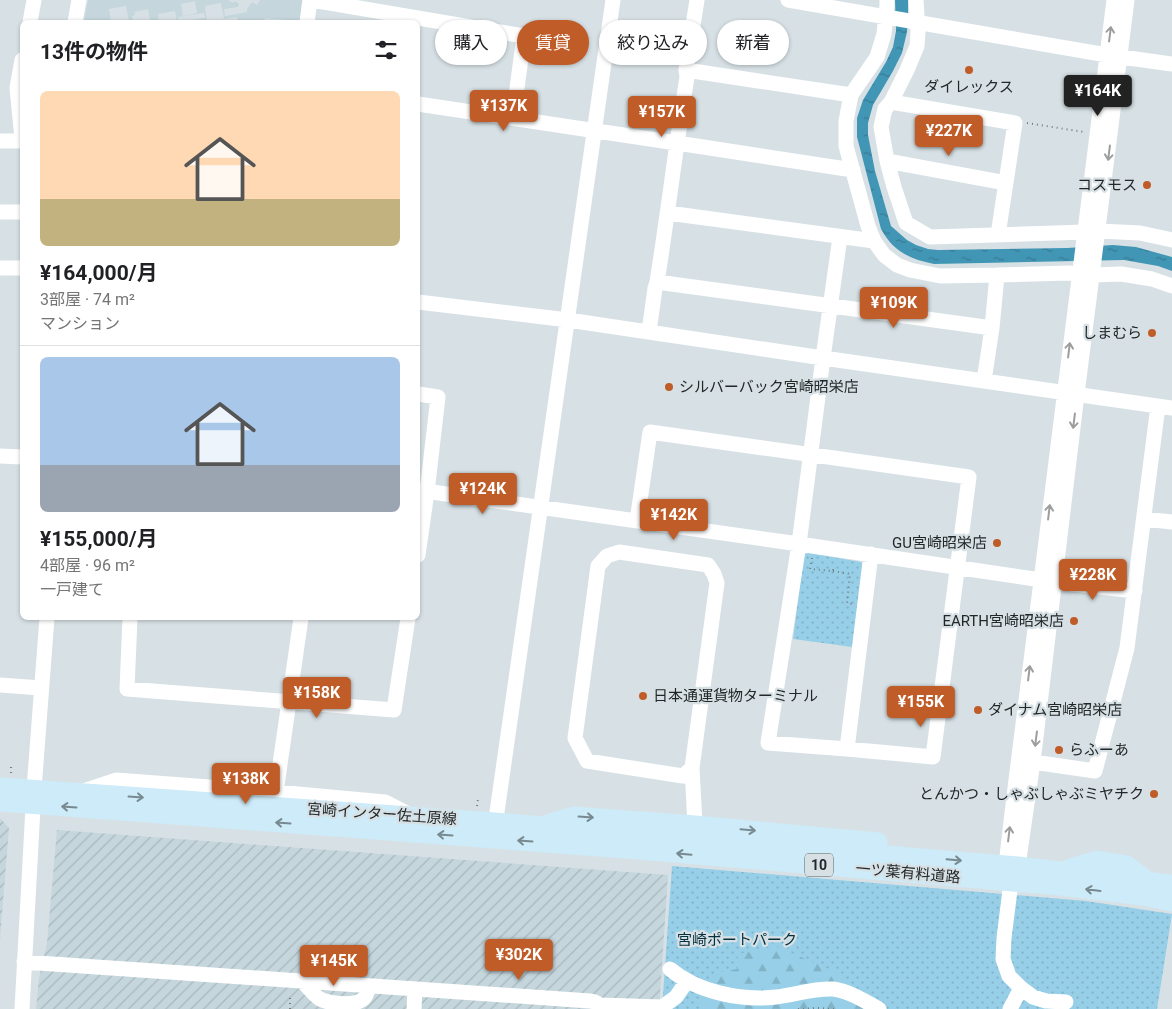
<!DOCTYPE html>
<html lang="ja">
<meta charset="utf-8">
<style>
body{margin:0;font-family:Roboto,"Noto Sans JP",sans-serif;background:#f2f2f2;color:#202124;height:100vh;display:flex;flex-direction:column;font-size:19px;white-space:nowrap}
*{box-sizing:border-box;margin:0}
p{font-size:16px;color:#757577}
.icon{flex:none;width:28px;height:28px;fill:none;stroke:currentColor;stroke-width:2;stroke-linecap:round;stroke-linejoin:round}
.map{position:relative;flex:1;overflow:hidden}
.side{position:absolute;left:20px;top:20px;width:400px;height:600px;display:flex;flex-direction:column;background:#fff;border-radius:8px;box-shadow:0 1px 4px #0004}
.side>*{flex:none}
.banner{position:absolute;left:435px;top:20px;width:475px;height:45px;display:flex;gap:10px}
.price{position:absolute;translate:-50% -42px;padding:0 11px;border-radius:5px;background:#c05c27;color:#fff;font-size:16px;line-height:32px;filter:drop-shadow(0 1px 2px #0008)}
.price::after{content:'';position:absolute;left:50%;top:30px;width:15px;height:11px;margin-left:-8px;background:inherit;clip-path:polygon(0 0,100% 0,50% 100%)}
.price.selected{background:#222;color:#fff}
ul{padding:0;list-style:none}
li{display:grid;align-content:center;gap:10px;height:265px;padding:0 20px}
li+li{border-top:1px solid #e0e0e0}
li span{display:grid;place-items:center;height:155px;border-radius:8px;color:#555}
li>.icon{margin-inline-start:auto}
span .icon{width:90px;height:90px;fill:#fffc;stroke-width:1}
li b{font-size:21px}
h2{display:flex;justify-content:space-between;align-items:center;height:60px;padding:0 20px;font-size:21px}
.pill{padding:0 18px;border-radius:22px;background:#fff;box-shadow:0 1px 4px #0004;font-size:18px;line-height:45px}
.pill.selected{background:#c05c27;color:#fff}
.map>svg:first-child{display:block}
</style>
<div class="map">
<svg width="1172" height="1009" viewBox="0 0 1172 1009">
<defs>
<pattern id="industrial-furrows" width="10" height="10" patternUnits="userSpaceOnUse" patternTransform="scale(1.25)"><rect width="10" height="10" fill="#c5d6dd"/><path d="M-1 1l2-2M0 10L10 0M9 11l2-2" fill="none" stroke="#a9b8be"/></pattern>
<pattern id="grass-dots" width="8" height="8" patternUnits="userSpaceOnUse" patternTransform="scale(1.25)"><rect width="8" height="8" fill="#96cfe7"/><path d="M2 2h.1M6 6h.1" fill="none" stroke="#81b2c6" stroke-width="1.8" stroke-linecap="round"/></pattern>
<pattern id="forest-firs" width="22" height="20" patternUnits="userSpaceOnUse" patternTransform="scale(1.25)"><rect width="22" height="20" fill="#96cfe7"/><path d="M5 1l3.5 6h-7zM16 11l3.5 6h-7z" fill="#81b2c6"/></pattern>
<pattern id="water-ripples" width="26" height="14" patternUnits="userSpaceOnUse" patternTransform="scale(1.25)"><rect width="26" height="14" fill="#4196b5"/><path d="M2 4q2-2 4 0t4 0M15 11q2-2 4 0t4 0" fill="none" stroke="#367a93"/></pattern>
</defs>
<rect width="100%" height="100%" fill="#d7e1e5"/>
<path fill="#c5d6dd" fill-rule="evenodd" d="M88 0H228L233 3 235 1 239 4 238 7 224 9 225 16 247 12V9L252 2 257 5 260 0H302L300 22H287L288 20 265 18 264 22H238L237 17 224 19 221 3 205 6 207 22H177L175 11 158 14 159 22 157 21 144 22 150 21 148 9 134 12 135 15 132 16 133 22H129L126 6 109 9 111 22H84ZM195 1 197 13 183 16 181 4ZM204 13 205 18 178 22V17Z"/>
<path fill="url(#industrial-furrows)" d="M0 818 9 828 0 939Z
M57 830 668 875 659 1009H36L39 978 47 943Z"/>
<path fill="url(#grass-dots)" d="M809 553 861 562 863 565 852 647 793 639 804 554Z
M672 866 1086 901 1172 914 1157 1009H662Z"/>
<path fill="url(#forest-firs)" d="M775 946 843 975 867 1009H700L697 1003 712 974 737 969 738 953H744Z"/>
<path fill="url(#water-ripples)" d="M895 0H908V19L907 32 902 53 893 71 873 105 868 123V135L875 171 891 226 907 240 916 245 928 249 938 250 1067 248 1113 245 1136 247 1172 257V271L1158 266 1124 260 934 264C909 259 893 251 881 229L857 137V118L863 100 886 62 893 47 896 31Z"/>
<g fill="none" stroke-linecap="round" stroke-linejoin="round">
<path stroke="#757c7e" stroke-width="2" stroke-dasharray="1 4" stroke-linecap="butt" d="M1027 123 1084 132
M812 558 810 569 833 571V567
M833 571 850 574 847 603 853 604
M11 773V767
M477 806 478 799
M290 1009V994
M798 1009 817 1008 834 1009"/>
<path stroke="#fff" stroke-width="15" d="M312 0 524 36 513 118
M788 0 1107 55 1172 64
M887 0V5L884 34 877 57 851 95 846 121V146L868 226 874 241 884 255 897 265 910 270 940 276 997 275
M916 0 918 32 917 46 907 70 891 102 885 109 881 127 887 161 894 187 906 223 930 237 1085 232
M30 22 34 0
M75 22 79 0
M307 22 310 0
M22 60 17 88 22 138
M686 70 851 95
M891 102 1015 123 998 235
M418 104C563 125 708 148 853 170
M0 141H22
M887 161 1006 183
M0 212H22
M668 213 874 241
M1099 231 1140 233 1172 240
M0 268H22
M657 282 992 328 997 275 1069 273 1093 275 1121 274 1152 279 1172 286
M418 302 568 320 823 358 1172 408
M649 332 655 288 657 282C668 213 676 145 687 77L686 70 697 0
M984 381 992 328
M418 394 438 397 427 492 418 555
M0 456 22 457
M418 490 799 544 1055 582 1135 591
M1144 519 1172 522
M637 521 650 432 969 477 933 757 847 749 768 743 799 544 823 358 840 237
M130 618 127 689 394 710 408 618
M0 685 41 688
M847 749 871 554
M1033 762 1095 771 1127 648 1158 406
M692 768 683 776 587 761 575 738 598 566 607 556 619 552 708 565 714 574 717 583 692 768 695 825
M83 791 116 780 276 792 385 802 410 815
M276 792 301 618
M494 833 613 0
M1009 876 1006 865 1014 796 1114 0
M24 962 590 1001C596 1002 599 1003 601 1009
M670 969C697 992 741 1001 776 997 795 995 813 988 833 989 849 991 865 1001 879 1009
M303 982C308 987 314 995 320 999 330 1004 358 1007 365 997 367 994 368 989 369 986
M1066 1002 1046 1001 1033 997 1021 988 1009 976 1003 959 1004 938 1011 882 1018 866 1033 762 1077 394 1127 0
M600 1005 662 1007 676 997 687 981
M22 1009 34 789 47 618
M414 1009 415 989
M1010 1009 1021 988"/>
<path stroke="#cdebf8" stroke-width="19" d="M0 787 495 822 1018 866 1172 884
M0 802 626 849 1061 886 1142 896 1172 902
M550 823 574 816 695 825 878 842
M1070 868 1097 860 1127 865 1148 881"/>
</g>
<defs><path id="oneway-shaft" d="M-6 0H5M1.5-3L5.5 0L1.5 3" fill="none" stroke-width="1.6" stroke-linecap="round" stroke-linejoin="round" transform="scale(1.25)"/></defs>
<g stroke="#9c9e9e">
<use href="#oneway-shaft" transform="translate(1110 34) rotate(-83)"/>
<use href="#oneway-shaft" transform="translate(1109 153) rotate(97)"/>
<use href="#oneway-shaft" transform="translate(1069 350) rotate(-83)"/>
<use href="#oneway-shaft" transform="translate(1074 421) rotate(97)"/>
<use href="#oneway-shaft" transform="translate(1049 512) rotate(-83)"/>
<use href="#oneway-shaft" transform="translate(1029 673) rotate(-83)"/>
<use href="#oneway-shaft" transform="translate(1036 739) rotate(97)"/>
<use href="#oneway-shaft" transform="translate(1009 834) rotate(-83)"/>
</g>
<g stroke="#788990">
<use href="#oneway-shaft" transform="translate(136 797) rotate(4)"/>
<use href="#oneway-shaft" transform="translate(69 807) rotate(-176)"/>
<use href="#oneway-shaft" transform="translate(586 817) rotate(4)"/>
<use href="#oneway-shaft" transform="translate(283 823) rotate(-176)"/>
<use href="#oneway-shaft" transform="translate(748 830) rotate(5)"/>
<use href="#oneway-shaft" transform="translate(445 835) rotate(-176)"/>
<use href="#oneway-shaft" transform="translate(525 841) rotate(-176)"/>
<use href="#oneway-shaft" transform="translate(684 854) rotate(-175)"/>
<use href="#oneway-shaft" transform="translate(954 860) rotate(5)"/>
<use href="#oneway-shaft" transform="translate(1093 890) rotate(-173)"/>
</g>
<g fill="#c05c27" stroke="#d7e1e5" stroke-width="2">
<circle cx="969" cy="70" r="5"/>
<circle cx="1147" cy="185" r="5"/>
<circle cx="1152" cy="333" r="5"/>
<circle cx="669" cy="387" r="5"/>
<circle cx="997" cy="543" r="5"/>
<circle cx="1074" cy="621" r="5"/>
<circle cx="643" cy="696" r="5"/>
<circle cx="978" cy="710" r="5"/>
<circle cx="1059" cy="750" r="5"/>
<circle cx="1154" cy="794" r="5"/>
</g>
<g text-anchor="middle" stroke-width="4.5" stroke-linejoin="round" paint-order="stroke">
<rect fill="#d7e1e5" stroke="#595f61" stroke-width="1" x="805" y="853.5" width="28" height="23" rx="4"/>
<g font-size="14" font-weight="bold" fill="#232728">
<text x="819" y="870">10</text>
</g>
<g font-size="15" fill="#232728" stroke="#d7e1e5" text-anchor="end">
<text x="969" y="92" text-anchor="middle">ダイレックス</text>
<text x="1137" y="190">コスモス</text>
<text x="1142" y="338">しまむら</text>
<text x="679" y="392" text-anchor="start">シルバーバック宮崎昭栄店</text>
<text x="987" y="548">GU宮崎昭栄店</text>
<text x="1064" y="626">EARTH宮崎昭栄店</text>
<text x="653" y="701" text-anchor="start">日本通運貨物ターミナル</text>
<text x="988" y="715" text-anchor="start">ダイナム宮崎昭栄店</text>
<text x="1069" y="755" text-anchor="start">らふーあ</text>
<text x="1144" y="799">とんかつ・しゃぶしゃぶミヤチク</text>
</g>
<g font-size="15" fill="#232728" stroke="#d7e1e5">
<text transform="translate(382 814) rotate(4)" y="5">宮崎インター佐土原線</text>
<text transform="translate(908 873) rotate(5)" y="5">一ツ葉有料道路</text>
</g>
<g font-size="15" fill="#07303e" stroke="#d7e1e5">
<text x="737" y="945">宮崎ポートパーク</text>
</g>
</g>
</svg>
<b class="price selected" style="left:1098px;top:117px">¥164K</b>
<b class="price" style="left:504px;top:132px">¥137K</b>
<b class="price" style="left:662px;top:138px">¥157K</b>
<b class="price" style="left:949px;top:157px">¥227K</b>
<b class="price" style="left:894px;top:329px">¥109K</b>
<b class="price" style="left:483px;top:515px">¥124K</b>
<b class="price" style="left:674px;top:541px">¥142K</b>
<b class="price" style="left:1093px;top:601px">¥228K</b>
<b class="price" style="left:317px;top:719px">¥158K</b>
<b class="price" style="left:921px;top:728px">¥155K</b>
<b class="price" style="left:246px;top:805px">¥138K</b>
<b class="price" style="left:519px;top:981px">¥302K</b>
<b class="price" style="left:334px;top:987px">¥145K</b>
<div class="banner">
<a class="pill">購入</a>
<a class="pill selected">賃貸</a>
<a class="pill">絞り込み</a>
<a class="pill">新着</a>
</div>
<section class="side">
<h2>13件の物件<svg class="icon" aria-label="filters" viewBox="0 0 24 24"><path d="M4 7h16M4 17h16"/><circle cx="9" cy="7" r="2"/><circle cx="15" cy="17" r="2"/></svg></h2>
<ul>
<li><span style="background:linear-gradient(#ffd9b3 70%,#c2b280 0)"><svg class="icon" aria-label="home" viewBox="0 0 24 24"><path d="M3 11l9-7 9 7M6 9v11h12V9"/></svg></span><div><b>¥164,000/月</b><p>3部屋 · 74 m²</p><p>マンション</p></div></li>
<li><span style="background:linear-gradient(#a9c7e8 70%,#9aa5b1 0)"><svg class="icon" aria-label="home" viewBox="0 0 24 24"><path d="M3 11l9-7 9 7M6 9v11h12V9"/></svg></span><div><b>¥155,000/月</b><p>4部屋 · 96 m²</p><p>一戸建て</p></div></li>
</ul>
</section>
</div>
